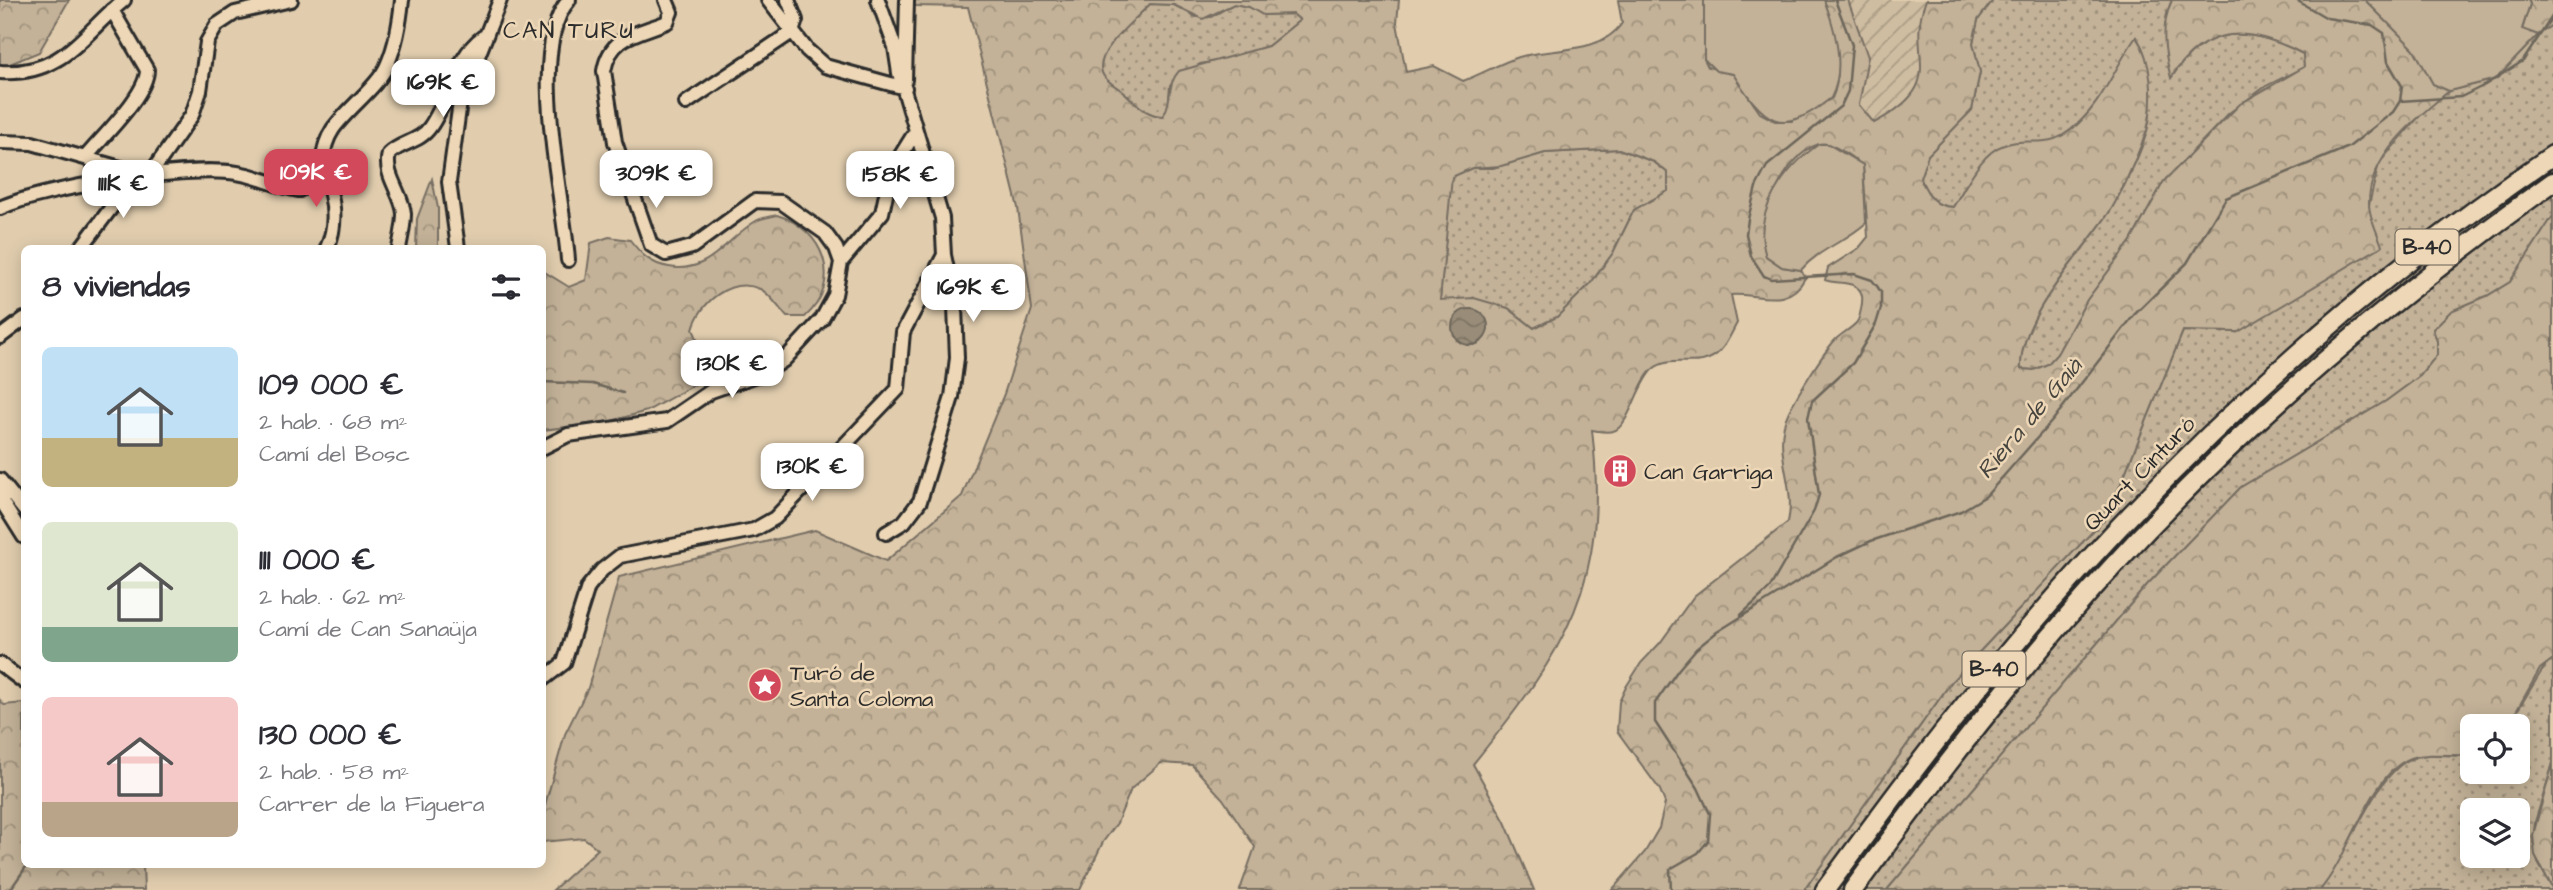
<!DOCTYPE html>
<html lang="es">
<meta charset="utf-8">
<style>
body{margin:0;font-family:"Architects Daughter",sans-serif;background:#f7f7f7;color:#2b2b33;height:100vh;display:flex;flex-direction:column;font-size:26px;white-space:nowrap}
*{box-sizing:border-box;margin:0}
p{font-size:23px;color:#7c7c81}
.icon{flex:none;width:38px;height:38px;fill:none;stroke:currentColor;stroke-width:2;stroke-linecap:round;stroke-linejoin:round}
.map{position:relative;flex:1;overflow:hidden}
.sheet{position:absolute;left:21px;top:245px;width:525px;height:623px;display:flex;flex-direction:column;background:#fff;border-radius:10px;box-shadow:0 4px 18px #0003}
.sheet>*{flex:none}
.fabs{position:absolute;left:2460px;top:714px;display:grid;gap:14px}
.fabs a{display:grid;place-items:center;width:70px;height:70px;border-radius:10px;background:#fff;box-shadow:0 4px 18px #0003;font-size:35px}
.price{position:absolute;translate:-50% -60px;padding:0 16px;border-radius:14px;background:#fff;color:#222;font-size:23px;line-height:46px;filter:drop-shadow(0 2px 4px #0008)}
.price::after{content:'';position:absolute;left:50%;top:42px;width:21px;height:16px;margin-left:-10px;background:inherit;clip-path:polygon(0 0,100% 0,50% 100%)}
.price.active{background:#d1495b;color:#fff}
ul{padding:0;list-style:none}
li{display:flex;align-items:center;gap:21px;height:175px;padding:0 21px}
li span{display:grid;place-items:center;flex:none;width:196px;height:140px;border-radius:10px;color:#555}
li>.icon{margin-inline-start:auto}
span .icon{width:84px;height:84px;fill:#fffc;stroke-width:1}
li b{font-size:30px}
h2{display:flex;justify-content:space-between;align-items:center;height:84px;padding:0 21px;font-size:30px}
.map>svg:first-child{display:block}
</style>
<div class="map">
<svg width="2553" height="890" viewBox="0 0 2553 890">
<defs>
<pattern id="industrial-furrows" width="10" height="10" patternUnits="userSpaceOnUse" patternTransform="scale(1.75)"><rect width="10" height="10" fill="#cfbda1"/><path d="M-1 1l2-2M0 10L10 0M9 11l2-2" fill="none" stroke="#a89a83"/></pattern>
<pattern id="grass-dots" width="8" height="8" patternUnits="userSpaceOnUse" patternTransform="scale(1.75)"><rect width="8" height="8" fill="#c3b298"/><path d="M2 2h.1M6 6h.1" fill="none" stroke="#9f917c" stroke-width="1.8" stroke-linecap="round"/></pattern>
<pattern id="forest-crowns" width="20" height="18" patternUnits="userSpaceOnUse" patternTransform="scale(1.75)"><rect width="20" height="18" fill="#c3b298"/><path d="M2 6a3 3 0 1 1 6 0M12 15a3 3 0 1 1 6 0" fill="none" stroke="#9f917c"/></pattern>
<pattern id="water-waves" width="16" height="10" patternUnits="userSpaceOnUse" patternTransform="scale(1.75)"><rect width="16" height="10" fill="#998d79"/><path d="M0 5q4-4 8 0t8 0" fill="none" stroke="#7d7363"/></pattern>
</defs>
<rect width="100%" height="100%" fill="#e1cdae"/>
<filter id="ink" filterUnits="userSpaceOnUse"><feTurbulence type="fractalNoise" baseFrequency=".0143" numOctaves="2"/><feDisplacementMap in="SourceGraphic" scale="14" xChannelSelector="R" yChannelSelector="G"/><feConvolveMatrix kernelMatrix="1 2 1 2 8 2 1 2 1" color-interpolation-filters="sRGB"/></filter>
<g filter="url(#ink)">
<path fill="url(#industrial-furrows)" d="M1848 0H1926L1919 21 1923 68 1918 84 1911 97 1893 114 1874 124 1859 105 1868 57Z"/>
<path fill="url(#grass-dots)" stroke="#776e62" stroke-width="2" fill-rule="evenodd" d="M1993 0H2172C2160 25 2168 50 2172 77 2206 24 2250 26 2303 54L2304 67 2266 86 2229 113 2164 181 2131 241 2087 300 2057 354 2048 364 2034 370 2021 369C2018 316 2085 252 2112 208 2125 186 2149 139 2150 114 2151 105 2149 96 2149 88 2149 70 2147 51 2136 37 2115 72 2097 114 2062 136 2048 145 2035 143 2020 143 1985 144 1969 181 1953 207 1933 207 1928 194 1920 178L1928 155 1972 110 1980 72 1973 43 1978 20Z
M1150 4 1174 5 1196 17H1211L1234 4 1249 7 1263 15 1293 14 1300 20 1268 46 1228 59 1200 64 1170 85 1168 109 1163 116C1147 116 1138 105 1127 95 1120 88 1105 82 1102 73 1094 51 1136 19 1150 4Z
M2553 24V216L2510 282 2487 296 2451 311 2433 329 2437 341V355L2420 376 2386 401 2241 487 2147 585 1887 890H1804L1952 681 2108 515 2183 331 2238 332 2369 205 2379 163 2423 112 2449 91 2496 79 2538 35Z
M1619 149 1654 162 1668 173V191L1634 210 1613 253 1590 284 1557 317 1534 328 1508 308 1440 300 1451 177 1472 168H1493L1545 153Z
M2549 659H2553V763L2535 822 2533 842 2538 863 2553 890H2320C2348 856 2375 771 2413 758 2431 751 2454 759 2473 754V772H2518V726H2508ZM2473 810H2518V856H2473Z"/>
<path fill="url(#forest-crowns)" stroke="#776e62" stroke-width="2" fill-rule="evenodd" d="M0 0H69L39 52 0 68Z
M915 0H1399L1397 23 1406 72 1434 66 1463 81C1482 74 1500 63 1519 57 1551 48 1602 54 1622 23L1618 0H1704V59L1708 67 1733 74 1760 113 1775 121H1792L1832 98C1845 71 1834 26 1824 0H1848L1868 57 1859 105 1874 123C1953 81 1903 57 1926 0H1993L1978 20 1973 43 1980 72 1972 110 1928 155 1920 178C1928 194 1933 207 1953 207 1966 187 1980 153 2004 145 2029 136 2045 150 2071 130 2102 105 2114 68 2136 37 2153 61 2154 101 2147 130 2137 156 2126 184 2112 208 2085 251 2018 316 2021 369L2034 370 2048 364 2057 354 2087 300 2131 241 2164 181 2240 104 2304 67 2303 54C2250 26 2205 23 2171 78 2164 51 2160 26 2172 0H2365L2414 49 2433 84 2449 91C2416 118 2368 157 2369 204 2369 217 2378 234 2382 246L2238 332 2183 331 2108 515 1952 681 1804 890H1612L1645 852 1659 828 1665 803 1660 790 1617 731 1619 702 1626 687 1641 663 1660 643 1694 596 1788 522C1797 483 1770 450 1789 411 1799 392 1822 354 1836 339 1842 333 1851 329 1857 322 1860 317 1863 302 1862 296 1859 279 1837 285 1825 280L1828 268 1859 248 1868 237 1863 165C1853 159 1831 140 1819 144 1784 155 1755 223 1766 256L1782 267 1801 270 1805 278C1788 310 1758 293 1731 295L1737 323C1732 332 1727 344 1720 351 1701 372 1672 353 1653 369 1637 383 1629 428 1613 431 1606 433 1599 431 1592 430 1610 584 1566 649 1473 764L1505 822 1534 890H1240L1255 847 1223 799 1192 765 1161 763 1131 789 1117 823 1103 842 1080 890H553L598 849 584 838 543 842V812L565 734 588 688 619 577 815 530 886 561 962 496 1004 394 1032 309 1018 208 968 7 915 6ZM1150 4 1174 5 1203 19 1234 4 1249 7 1263 15 1293 14 1300 20 1268 46 1179 71C1166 85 1173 101 1163 116 1147 116 1138 105 1127 95 1120 88 1105 82 1102 73 1094 51 1136 19 1150 4ZM1619 149 1654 162 1668 173V191L1634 210 1613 253 1590 284 1557 317 1534 328 1508 308 1474 298 1440 300 1452 177 1472 168 1501 166 1545 153ZM1478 312 1486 319 1488 327 1481 342C1473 347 1465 346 1457 340Z
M2528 0H2553V24L2538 35 2522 30 2530 4Z
M432 179 438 208V248H416L417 219Z
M777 215C824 229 844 282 805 317H787C779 309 770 293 760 289 730 276 700 303 693 329L700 346 714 361 706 378 647 411 611 421 543 430V271L569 287 586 280 591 243 609 237 630 240C641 254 650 264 669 267 710 274 725 239 756 221 762 217 771 217 777 215Z
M2553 216V659L2540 669 2508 726H2473L2471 755C2452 756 2429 752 2411 758 2370 773 2350 856 2320 890H1887L2147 585 2241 487 2386 401 2420 376 2437 355V341L2433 329 2451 311 2487 296 2510 282Z
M0 700 4 705 24 703V864L143 865 144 890H0Z
M2553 763V889L2535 855 2533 835Z"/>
<path fill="#c3b298" stroke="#776e62" stroke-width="2" d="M1704 0H1824C1835 28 1846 69 1831 98 1779 139 1765 122 1733 74L1716 71 1704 59Z
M2365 0H2528L2530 4 2522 29 2538 35 2496 79 2449 91 2433 84 2414 49Z
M1819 144H1828L1863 165 1866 223C1845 242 1819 249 1801 270L1782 267 1766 256C1751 212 1785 168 1819 144Z"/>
<path fill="url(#water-waves)" stroke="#6d665a" stroke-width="2" d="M1452 327a18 18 0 1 1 36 0a18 18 0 1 1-36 0Z"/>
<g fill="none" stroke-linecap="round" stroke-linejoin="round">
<path stroke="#6d665a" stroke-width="2.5" d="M2400 101 2461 97 2485 85 2523 61 2553 15
M542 382 593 384 623 393
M1741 615 1769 589 1814 511 1819 495 1808 418 1812 401 1853 363 1876 324 1881 308V292L1877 286 1872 280 1854 274 1771 279 1764 276 1751 256 1746 234 1748 219 1756 187 1767 166 1841 106 1848 91 1852 45 1835 0
M10 890 28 864
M1671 890 1670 869 1698 853 1708 841 1710 814 1698 788 1655 722V703L1678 670 1696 649 1717 632 1837 557 1871 541 1961 511 1986 496 2053 420 2134 315 2187 263 2226 198 2349 147 2393 112 2400 101 2402 86 2388 62 2384 33 2372 25 2327 18 2296 0"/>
<g stroke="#2b2b2b" stroke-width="18">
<path id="minor" d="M666 0 671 12 667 22C638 34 610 35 604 71L615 142 651 245 666 254 692 247 755 201 781 202 825 233 836 248 841 262
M768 0 807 50 825 66 905 88
M878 0 895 47 899 73 942 218 944 255 955 307 957 358 952 397 920 501 904 522 886 533
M0 72C63 76 82 34 124 0
M905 80 907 0
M686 103 792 32 796 20 788 0
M0 142 32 143 145 175
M85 158C101 138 147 95 147 70L112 10
M322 170C334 195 338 223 327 248
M0 208C46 187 187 165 237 173 258 176 278 187 299 190 333 174 315 156 333 129 348 108 380 85 388 63 396 44 400 21 402 0
M81 248 114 204 130 188 149 176 192 115 200 91 207 42 217 25 235 13 291 0
M399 248C401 238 404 225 404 214 403 194 383 175 389 154 401 142 420 142 430 127 450 99 455 57 483 37
M458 248 449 182 460 102 500 0
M568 260C564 198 526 49 569 0
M0 337 24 319
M542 448 568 435 667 421 711 391 766 372 784 360 822 319 835 295 841 262 882 213 891 171 916 131
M0 480 24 510
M5 487 2 502 24 537
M0 664 24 682
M542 680 564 663 588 587 602 570 620 556 754 530 775 518 898 389 903 332 944 255"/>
</g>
<g stroke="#2b2b2b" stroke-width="23">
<path id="highway" d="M1825 890C1880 815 1935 740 1995 668 2156 473 2344 297 2553 155
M1853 890C1936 777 2020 667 2115 564 2246 421 2395 295 2553 182"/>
</g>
<use href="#minor" stroke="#edd7b6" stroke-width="12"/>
<use href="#highway" stroke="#edd7b6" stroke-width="18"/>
</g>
</g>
<defs>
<g id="building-disc" transform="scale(1.75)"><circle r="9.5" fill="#d1495b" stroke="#edd7b6"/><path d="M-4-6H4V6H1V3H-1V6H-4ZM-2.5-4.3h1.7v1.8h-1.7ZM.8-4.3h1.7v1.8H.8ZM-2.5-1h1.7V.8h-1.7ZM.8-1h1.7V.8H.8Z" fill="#fff"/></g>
<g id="sight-disc" transform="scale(1.75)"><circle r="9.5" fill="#d1495b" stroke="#edd7b6"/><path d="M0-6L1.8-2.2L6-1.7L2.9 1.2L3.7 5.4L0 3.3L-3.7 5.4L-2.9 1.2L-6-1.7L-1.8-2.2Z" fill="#fff"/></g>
</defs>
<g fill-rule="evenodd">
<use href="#building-disc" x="1620" y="471"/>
<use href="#sight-disc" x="765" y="685"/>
</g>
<g text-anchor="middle" stroke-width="5" stroke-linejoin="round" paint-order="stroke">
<g fill="#edd7b6" stroke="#655f55" stroke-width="2">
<rect x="2395.5" y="229.5" width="63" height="35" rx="5"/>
<rect x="1962.5" y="651.5" width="63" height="35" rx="5"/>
</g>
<g font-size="21" font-weight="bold" fill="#2b2b2b">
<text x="2427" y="254">B-40</text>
<text x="1994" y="676">B-40</text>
</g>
<g font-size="23" fill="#2b2b2b" stroke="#edd7b6" text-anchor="start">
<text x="1644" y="479">Can Garriga</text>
<text x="790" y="680">Turó de<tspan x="790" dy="26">Santa Coloma</tspan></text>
</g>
<g font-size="23" fill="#2b2b2b" stroke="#edd7b6">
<text transform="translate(2139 473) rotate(-46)" y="8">Quart Cinturó</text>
</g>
<g font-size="24" letter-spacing="2" fill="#2b2b2b" stroke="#edd7b6">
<text x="569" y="38">CAN TURU</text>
</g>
<g font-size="24" font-style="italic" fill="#46443e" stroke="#edd7b6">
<text transform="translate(2029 418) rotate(-50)" y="8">Riera de Gaià</text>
</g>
</g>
</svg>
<div class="fabs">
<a><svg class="icon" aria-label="locate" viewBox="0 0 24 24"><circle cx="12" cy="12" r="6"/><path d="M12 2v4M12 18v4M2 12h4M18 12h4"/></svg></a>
<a><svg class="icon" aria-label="layers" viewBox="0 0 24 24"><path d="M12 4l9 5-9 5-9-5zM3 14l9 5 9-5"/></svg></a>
</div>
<b class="price" style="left:443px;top:119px">169K €</b>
<b class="price active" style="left:316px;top:209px">109K €</b>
<b class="price" style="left:656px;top:210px">309K €</b>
<b class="price" style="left:900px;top:211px">158K €</b>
<b class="price" style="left:123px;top:220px">111K €</b>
<b class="price" style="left:973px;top:324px">169K €</b>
<b class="price" style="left:732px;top:400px">130K €</b>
<b class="price" style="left:812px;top:503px">130K €</b>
<section class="sheet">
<h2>8 viviendas<svg class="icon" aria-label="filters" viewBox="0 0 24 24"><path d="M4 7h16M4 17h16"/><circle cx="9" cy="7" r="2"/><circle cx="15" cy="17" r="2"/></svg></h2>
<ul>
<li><span style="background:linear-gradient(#bfe0f5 65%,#c2b280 0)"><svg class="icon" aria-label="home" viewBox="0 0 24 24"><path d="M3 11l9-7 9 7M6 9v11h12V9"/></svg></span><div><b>109 000 €</b><p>2 hab. · 68 m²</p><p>Camí del Bosc</p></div></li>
<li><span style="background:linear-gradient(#dfe7d0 75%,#7fa58c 0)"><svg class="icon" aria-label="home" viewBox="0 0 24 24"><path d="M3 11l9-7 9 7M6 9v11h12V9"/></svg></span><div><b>111 000 €</b><p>2 hab. · 62 m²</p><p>Camí de Can Sanaüja</p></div></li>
<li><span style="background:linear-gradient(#f6c9c9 75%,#b9a48a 0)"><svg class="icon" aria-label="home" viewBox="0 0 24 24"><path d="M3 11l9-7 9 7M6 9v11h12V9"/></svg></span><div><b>130 000 €</b><p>2 hab. · 58 m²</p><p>Carrer de la Figuera</p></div></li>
</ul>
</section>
</div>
